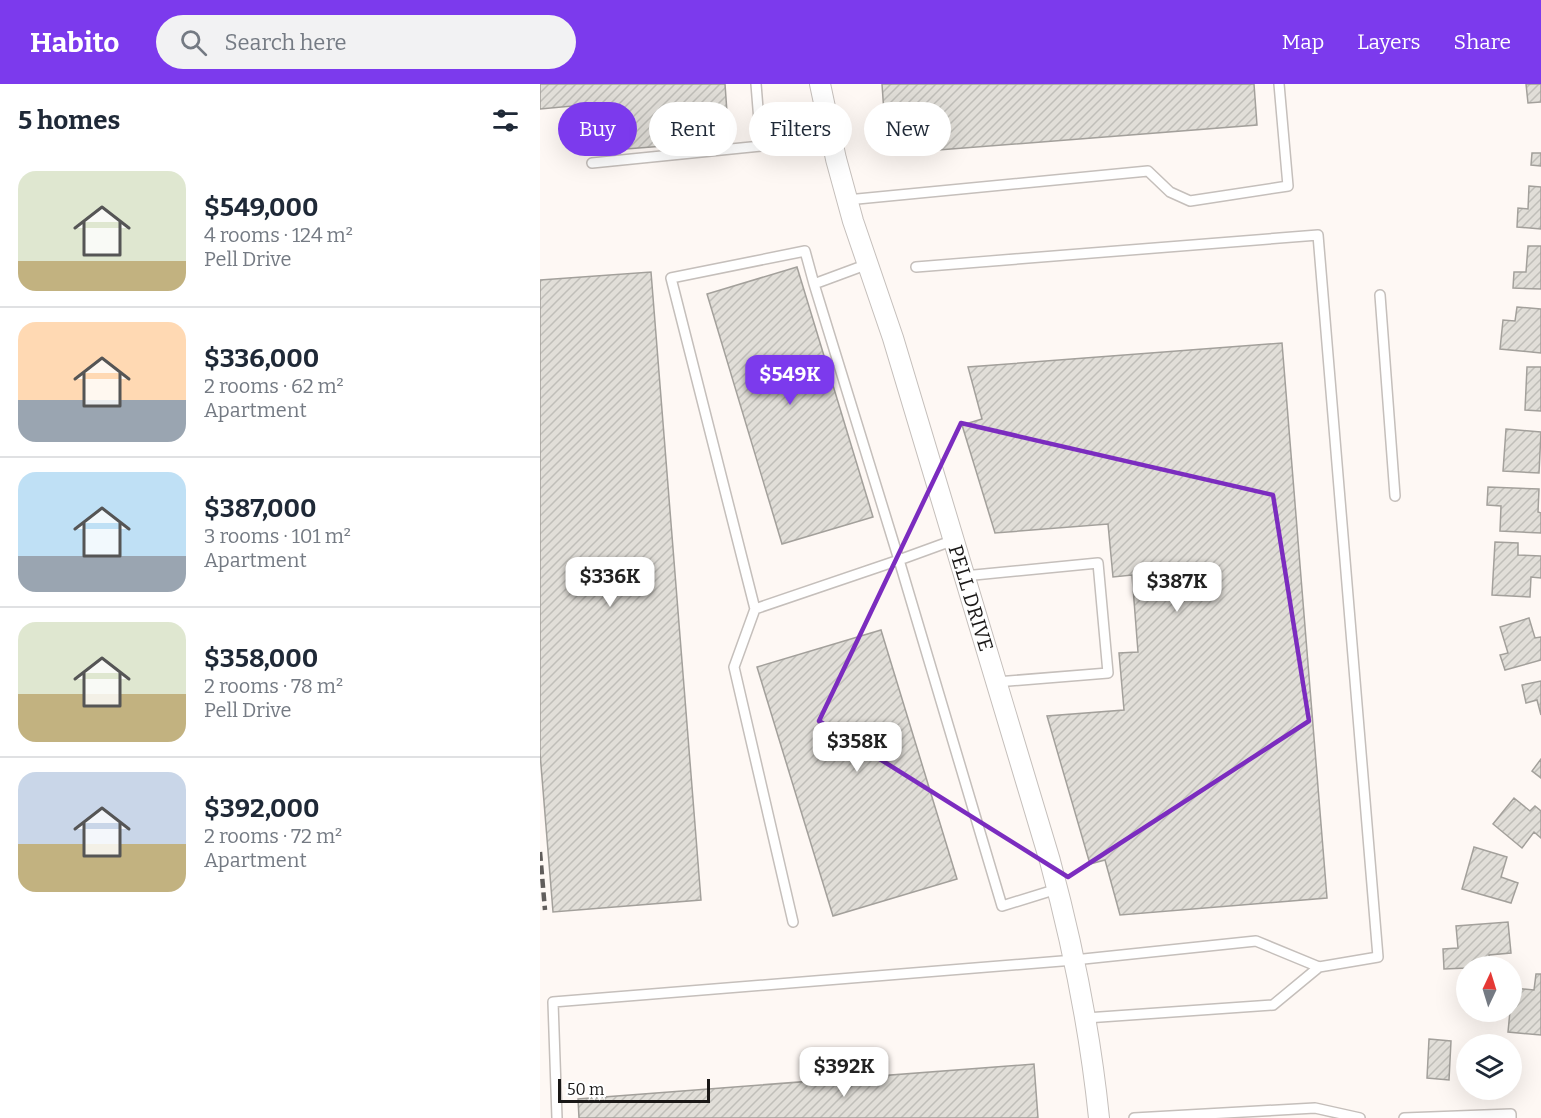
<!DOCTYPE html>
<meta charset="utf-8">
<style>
body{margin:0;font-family:Bitter,serif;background:#f2f2f3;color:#1f2937;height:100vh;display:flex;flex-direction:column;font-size:22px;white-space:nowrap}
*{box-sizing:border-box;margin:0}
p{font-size:20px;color:#747a83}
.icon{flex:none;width:33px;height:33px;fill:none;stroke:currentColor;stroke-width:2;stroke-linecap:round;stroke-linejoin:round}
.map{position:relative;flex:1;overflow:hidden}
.details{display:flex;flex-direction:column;background:#fff;width:540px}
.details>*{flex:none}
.hud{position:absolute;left:18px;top:18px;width:570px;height:54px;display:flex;gap:12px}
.needle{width:39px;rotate:4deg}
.fabs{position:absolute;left:916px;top:872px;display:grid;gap:12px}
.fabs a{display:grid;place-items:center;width:66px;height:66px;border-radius:50%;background:#fff;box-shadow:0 6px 24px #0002;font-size:30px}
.scale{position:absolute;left:18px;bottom:15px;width:152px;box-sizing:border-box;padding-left:6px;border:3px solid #1a1817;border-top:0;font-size:16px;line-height:21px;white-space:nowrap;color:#1a1817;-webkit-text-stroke:4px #fff;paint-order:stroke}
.price{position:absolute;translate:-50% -51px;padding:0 14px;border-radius:12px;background:#fff;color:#222;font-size:20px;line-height:39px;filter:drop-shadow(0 2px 3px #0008)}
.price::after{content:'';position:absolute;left:50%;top:36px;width:18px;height:14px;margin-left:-9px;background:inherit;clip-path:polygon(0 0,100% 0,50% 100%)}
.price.on{background:#7c3aed;color:#fff}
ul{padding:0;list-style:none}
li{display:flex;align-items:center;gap:18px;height:150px;padding:0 18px}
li+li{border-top:2px solid #e0e1e3}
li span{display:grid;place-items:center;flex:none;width:168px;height:120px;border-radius:18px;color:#555}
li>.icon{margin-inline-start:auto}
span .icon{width:72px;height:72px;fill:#fffc;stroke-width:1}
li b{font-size:26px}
h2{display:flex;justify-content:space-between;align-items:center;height:72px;padding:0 18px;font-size:26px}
.pill{padding:0 21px;border-radius:27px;background:#fff;box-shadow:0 6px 24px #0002;font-size:21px;line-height:54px}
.pill.on{background:#7c3aed;color:#fff}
header{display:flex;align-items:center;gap:36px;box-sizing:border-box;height:84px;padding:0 30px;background:#7c3aed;color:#fff}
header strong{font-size:28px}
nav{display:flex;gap:33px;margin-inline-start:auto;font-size:21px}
.search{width:420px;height:54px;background:#f2f2f3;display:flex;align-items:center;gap:15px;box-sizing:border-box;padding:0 21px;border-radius:33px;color:#747a83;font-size:22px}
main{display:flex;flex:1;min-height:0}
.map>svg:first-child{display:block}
</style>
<header>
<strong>Habito</strong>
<div class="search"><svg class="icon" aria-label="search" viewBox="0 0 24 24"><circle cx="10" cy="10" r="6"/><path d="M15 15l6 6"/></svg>Search here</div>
<nav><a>Map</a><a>Layers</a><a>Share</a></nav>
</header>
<main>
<section class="details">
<h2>5 homes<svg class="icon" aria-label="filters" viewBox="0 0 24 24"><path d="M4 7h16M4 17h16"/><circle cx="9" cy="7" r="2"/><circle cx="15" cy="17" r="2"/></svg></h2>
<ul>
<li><span style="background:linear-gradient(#dfe7d0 75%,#c2b280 0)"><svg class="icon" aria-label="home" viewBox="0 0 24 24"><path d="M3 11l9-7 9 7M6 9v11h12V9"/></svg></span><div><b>$549,000</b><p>4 rooms · 124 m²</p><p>Pell Drive</p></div></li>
<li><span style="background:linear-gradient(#ffd9b3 65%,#9aa5b1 0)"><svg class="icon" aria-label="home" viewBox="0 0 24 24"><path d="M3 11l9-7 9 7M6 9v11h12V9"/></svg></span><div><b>$336,000</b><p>2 rooms · 62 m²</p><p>Apartment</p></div></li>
<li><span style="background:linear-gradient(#bfe0f5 70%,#9aa5b1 0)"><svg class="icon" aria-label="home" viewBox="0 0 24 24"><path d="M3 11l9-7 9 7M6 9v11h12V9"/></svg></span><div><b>$387,000</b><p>3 rooms · 101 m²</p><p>Apartment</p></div></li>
<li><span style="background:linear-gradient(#dfe7d0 60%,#c2b280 0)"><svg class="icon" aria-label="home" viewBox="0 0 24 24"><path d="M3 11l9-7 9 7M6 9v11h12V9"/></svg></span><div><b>$358,000</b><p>2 rooms · 78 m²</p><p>Pell Drive</p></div></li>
<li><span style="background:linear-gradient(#c9d6e8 60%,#c2b280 0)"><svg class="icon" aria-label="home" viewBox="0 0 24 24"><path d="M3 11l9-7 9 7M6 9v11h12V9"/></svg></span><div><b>$392,000</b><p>2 rooms · 72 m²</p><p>Apartment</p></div></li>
</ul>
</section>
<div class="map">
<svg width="1001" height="1034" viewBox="0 0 1001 1034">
<defs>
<pattern id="building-hatch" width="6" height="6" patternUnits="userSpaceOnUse" patternTransform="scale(1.5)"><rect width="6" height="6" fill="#e1ded8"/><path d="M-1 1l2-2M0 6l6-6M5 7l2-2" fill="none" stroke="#c0beb9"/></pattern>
</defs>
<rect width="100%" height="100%" fill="#fef8f4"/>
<path fill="url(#building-hatch)" stroke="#a3a09b" stroke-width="1.5" d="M0 0H185L189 57 47 68 43 21 0 25Z
M342 0H714L717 41 360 69 346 58Z
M986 0H1001V18L988 19Z
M992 69H1001V82L991 81Z
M989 102 1001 103V145L977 143 978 124 988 125Z
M988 162H1001V205L973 204 974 188H986Z
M257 183 333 433 242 460 167 210Z
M111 188 161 816 13 828 0 669V196Z
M977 223 1001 225V269L960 265 963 236 975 237Z
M742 259 787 814 580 831 565 776 550 780 507 632 584 626 579 569 598 568 592 491 573 493 568 440 455 449 422 341 442 335 428 283Z
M987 283H1001V327L985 326Z
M966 345 1001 348 999 389 963 387Z
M948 403 999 405 998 428 1001 429V449L960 447 961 422 947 421Z
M955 458 978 459V471L1001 472V494L991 493 990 513 952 511Z
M989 534 995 554 1001 553V576L965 586 960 571 968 569 960 543Z
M341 546 417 795 293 832 217 583Z
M1001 597V631L997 616 986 619 982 601Z
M1001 675V694L992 687Z
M974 714 990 727 995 722 1001 727V754L994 748 982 764 953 740Z
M934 763 967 773 961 793 978 799 971 819 922 805Z
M968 838 971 869 949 871 950 882H927V884L904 885 903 865 918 864 916 842Z
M996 890H1001V951L968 948 970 927H972L973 904 994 906Z
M889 955 911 957 909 996 887 994Z
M494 980 498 1034H39L38 1015Z"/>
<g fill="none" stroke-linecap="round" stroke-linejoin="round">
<g stroke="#c5bfbb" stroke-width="12">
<path id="service" d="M221 62 290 45
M52 79 221 62 216 0
M307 116 608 87 630 108 650 117 748 102 739 0
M328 180 274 200 359 476 414 456
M274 200 265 167 131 194 215 525 359 476 462 822 517 805
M840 211 855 412
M424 492 558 479 568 589 456 598
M215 525 194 583 253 838
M546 934 733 921 779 883
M17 1034 13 918 534 876 716 857 779 883 838 873 778 151 376 183
M594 1034 775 1024 820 1034
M864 1034 971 1030V1034"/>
</g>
<g stroke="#c5bfbb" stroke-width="22">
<path id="minor" d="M280 0 296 75 313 137 353 254 510 777C533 862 550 946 559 1034"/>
</g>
<use href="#service" stroke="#fff" stroke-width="9"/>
<use href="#minor" stroke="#fff" stroke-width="20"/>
<path stroke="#615d5b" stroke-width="4.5" stroke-dasharray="9 4.5" stroke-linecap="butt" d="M0 768 5 826"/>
</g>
<path fill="none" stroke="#7b2cbf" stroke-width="4.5" stroke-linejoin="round" d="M421 339 733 411 769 637 528 793 279 637Z"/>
<g text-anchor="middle" stroke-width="4.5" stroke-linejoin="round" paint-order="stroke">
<g font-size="20" fill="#1a1817" stroke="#fff">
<text transform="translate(431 514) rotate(73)" y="7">PELL DRIVE</text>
</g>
</g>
</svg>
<div class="fabs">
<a><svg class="needle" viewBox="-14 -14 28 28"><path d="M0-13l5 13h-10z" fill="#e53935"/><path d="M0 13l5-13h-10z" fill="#747a83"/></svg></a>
<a><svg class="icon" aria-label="layers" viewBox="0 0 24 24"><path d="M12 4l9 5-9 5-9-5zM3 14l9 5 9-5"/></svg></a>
</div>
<div class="scale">50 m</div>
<b class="price on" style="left:250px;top:322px">$549K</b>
<b class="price" style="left:70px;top:524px">$336K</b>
<b class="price" style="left:637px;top:529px">$387K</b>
<b class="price" style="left:317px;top:689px">$358K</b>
<b class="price" style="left:304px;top:1014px">$392K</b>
<div class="hud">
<a class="pill on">Buy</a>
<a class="pill">Rent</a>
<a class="pill">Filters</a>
<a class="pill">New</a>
</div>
</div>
</main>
